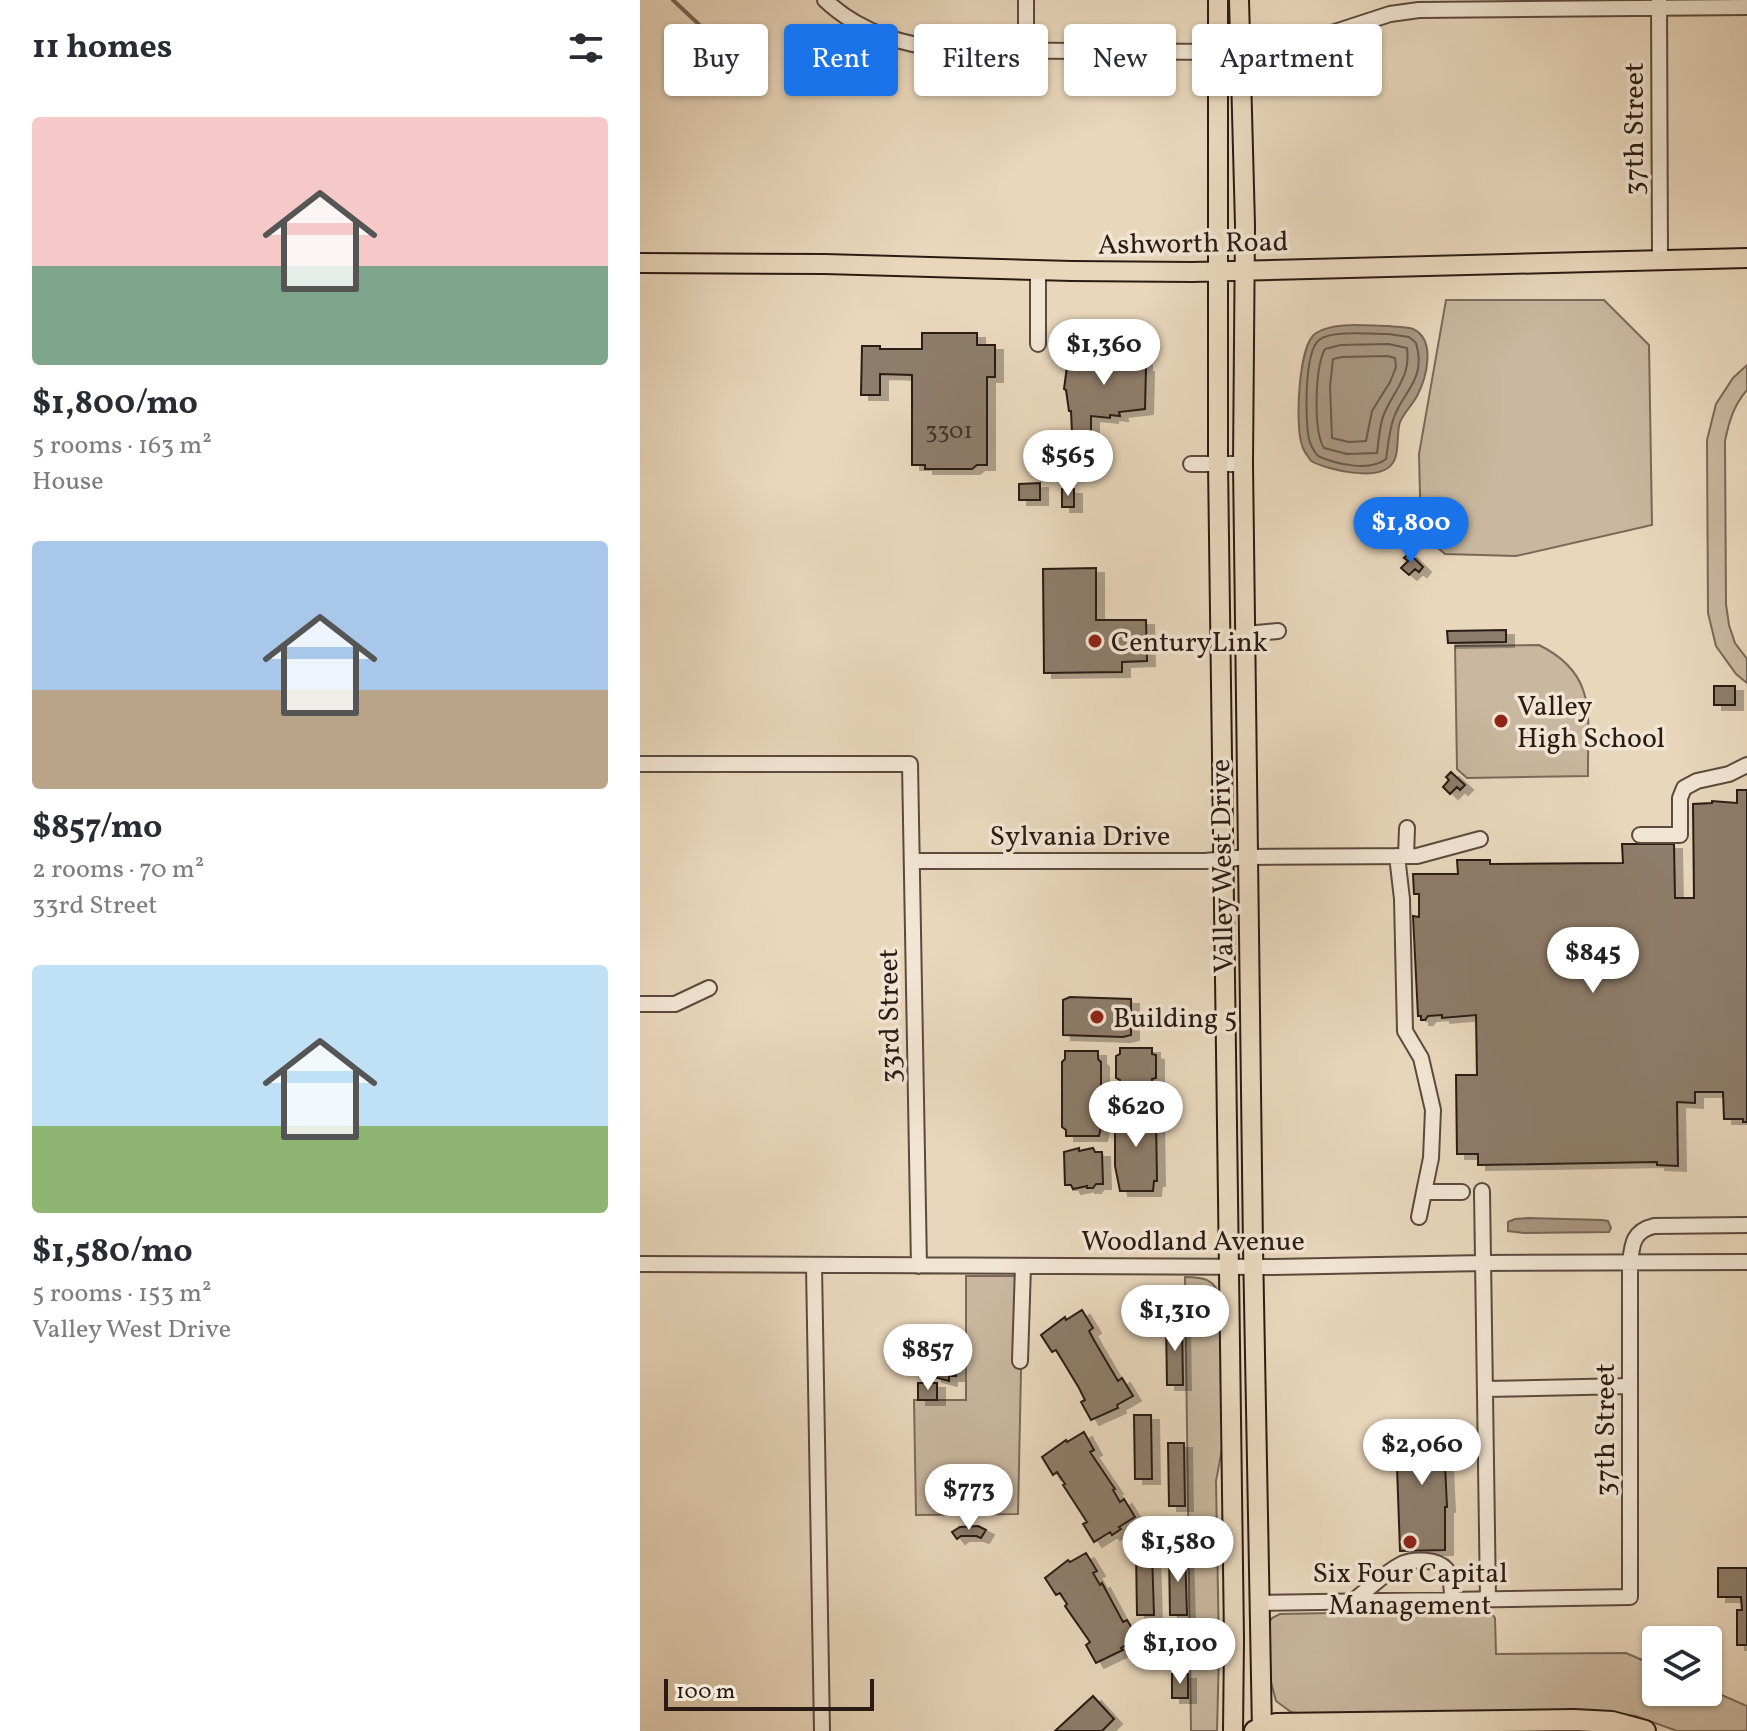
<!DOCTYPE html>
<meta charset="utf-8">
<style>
body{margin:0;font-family:Vollkorn,serif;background:#f2f2f3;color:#2b2b33;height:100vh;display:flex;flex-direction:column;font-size:30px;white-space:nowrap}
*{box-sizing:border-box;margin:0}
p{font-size:26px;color:#7c7c81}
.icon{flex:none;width:44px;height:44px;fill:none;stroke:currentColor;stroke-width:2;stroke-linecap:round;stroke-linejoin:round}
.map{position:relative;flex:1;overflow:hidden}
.details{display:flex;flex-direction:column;background:#fff;width:640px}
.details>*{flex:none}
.guide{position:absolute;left:24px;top:24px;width:760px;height:72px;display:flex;gap:16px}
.tools{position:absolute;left:1002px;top:1626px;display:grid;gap:16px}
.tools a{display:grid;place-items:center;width:80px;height:80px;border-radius:8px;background:#fff;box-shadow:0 2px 6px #0004;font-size:40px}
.scale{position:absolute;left:24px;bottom:20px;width:210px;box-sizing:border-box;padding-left:8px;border:4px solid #2c1b14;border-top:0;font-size:22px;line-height:28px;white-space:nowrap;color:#2c1b14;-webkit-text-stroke:6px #f1e5d3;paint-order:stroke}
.price{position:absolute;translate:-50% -68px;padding:0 18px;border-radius:28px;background:#fff;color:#222;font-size:26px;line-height:52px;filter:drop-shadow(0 2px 4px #0008)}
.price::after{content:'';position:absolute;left:50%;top:48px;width:24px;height:18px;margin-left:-12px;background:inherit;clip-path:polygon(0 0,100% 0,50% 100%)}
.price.selected{background:#1a73e8;color:#fff}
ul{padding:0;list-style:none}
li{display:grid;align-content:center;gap:16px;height:424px;padding:0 32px}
li span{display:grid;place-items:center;height:248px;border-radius:8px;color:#555}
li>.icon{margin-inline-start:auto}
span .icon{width:144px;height:144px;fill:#fffc;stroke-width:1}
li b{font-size:34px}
h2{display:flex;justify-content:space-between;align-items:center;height:96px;padding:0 32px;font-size:34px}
.tag{padding:0 28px;border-radius:8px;background:#fff;box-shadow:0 2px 6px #0004;font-size:28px;line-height:72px}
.tag.selected{background:#1a73e8;color:#fff}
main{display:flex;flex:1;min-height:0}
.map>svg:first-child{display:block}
</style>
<main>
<section class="details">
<h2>11 homes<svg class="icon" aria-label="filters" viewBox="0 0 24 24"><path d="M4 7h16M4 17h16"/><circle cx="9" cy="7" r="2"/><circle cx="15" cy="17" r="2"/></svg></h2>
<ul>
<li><span style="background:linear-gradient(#f6c9c9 60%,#7fa58c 0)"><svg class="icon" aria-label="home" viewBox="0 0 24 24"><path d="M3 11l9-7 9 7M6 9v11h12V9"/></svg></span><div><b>$1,800/mo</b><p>5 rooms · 163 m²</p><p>House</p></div></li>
<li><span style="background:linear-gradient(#a9c7e8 60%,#b9a48a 0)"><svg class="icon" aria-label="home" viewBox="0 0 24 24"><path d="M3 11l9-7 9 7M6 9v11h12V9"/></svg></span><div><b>$857/mo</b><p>2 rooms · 70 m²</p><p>33rd Street</p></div></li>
<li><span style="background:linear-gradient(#bfe0f5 65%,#8fb573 0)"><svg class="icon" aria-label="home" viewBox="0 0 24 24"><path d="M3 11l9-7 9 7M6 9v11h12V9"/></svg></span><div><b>$1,580/mo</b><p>5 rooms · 153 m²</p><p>Valley West Drive</p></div></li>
</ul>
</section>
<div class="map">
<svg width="1107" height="1731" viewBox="0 0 1107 1731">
<defs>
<filter id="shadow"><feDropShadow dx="8" dy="5" stdDeviation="0" flood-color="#0004"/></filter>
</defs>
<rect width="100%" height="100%" fill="#e9d7bc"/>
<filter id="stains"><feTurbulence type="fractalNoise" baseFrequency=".0025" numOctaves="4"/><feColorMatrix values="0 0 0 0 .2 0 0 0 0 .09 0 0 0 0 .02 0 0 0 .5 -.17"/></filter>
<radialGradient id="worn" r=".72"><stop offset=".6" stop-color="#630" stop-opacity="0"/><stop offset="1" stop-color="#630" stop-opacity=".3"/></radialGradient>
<path fill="#c9b79f" stroke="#7a695a" stroke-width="2" d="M806 300H964L1009 345 1012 525 876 556 805 554 781 533 779 454Z
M1107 365V390C1094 405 1089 421 1085 441L1086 604 1089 625 1095 643 1107 659V683L1096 674 1076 646 1068 613 1067 440 1076 404 1093 378Z
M899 645C960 675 947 719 948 776L827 778 817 769 815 646Z
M326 1276H383L378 1514 276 1515 274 1400H326Z
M545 1277C563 1277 577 1279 580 1300L583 1444 576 1481 579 1651 577 1731H551Z
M849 1610 855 1618 856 1654 986 1653 1016 1666V1692H1068V1689L1107 1706V1731H1037L996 1716 964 1712 666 1715 651 1712 636 1701 631 1682 628 1625 632 1618 640 1614Z"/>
<path fill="#a99783" stroke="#776557" stroke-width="2" d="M749 326C756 327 767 327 773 329 797 340 786 379 777 396 772 405 764 413 760 422 756 434 760 454 752 464 739 482 687 470 671 461 668 456 663 451 662 445 655 427 658 344 676 333 695 321 728 326 749 326Z
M888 1218 962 1220 968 1221 971 1228 969 1232 884 1233 868 1231V1222L875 1219Z"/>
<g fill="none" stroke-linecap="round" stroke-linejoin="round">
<path stroke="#6a594c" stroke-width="2" d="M748 334 769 337 776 343C787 381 762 391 753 420 749 433 748 446 746 459 730 472 695 464 678 456 674 451 670 445 669 439 665 421 664 352 679 340 691 330 733 334 748 334Z
M748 344 767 348C771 377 754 390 744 414 739 426 739 440 737 453L707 454 684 448C673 431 675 367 685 349L701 345Z
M747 356 755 358 756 367 750 382 732 411 726 441 709 442 692 438 690 387 693 359 702 357Z"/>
<path stroke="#776557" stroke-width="4" d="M33 0 86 50"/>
</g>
<path fill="#8e7d6b" stroke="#2c1b14" stroke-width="2" filter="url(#shadow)" d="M282 333H337V345H355V377H347V465H337L332 469H285V465H272V375L240 374V395H221L222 346H240V349H282Z
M462 350 478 352V355L504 357V367H506L505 409 479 412 480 416 470 415V418L451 416V431L432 432 431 411H429L426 390 424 389 428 359 453 356 452 352H463Z
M400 483V500H379V484Z
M422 489H434V507H422Z
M769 553 783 567 779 572 775 569 769 575 761 568 768 561 764 558Z
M456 568V620H506L507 661 482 662V672L404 673 403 569Z
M866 630V642L808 643 807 631Z
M1074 686H1095V705H1074Z
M811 772 825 785 820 790 817 787 810 794 803 787 809 780 806 777Z
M1097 790H1107V1122H1103V1119H1084L1083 1092H1055V1103L1037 1102 1038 1166 1017 1165V1162L838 1165V1154H817L816 1075H837L836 1015 802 1018V1015L788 1016 785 1020H781V1016H778L773 916 779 917V894H774L773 874H818L817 860H850V864L983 863 982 844H1034L1035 898H1054L1053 804 1072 803V801L1097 803Z
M430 997 491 999V1035L483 1037 423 1035V1000Z
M480 1048H512V1054L516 1055V1078L512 1079V1086H480V1080L476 1078V1056L480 1054Z
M425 1051H458V1059L461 1062V1127L459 1136H426V1130L422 1127V1062L425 1059Z
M512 1107 514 1118H516L517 1181H514L513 1191H480L475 1166V1133L480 1108Z
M439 1148V1151L453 1148 455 1152H462L463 1184H456L453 1188H447V1186L433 1189 431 1185H425L424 1152Z
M442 1310 453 1328 449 1331 455 1342 478 1381 482 1378 493 1396 477 1405 478 1408 451 1420 441 1402 445 1400 439 1388 416 1350 412 1352 401 1335 425 1317 426 1320Z
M542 1321 543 1385H527L526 1322Z
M304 1351H316V1376H309V1381L294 1377V1355H304Z
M278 1383H297V1400H278Z
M494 1415H511L512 1479H495Z
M803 1422 807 1507H805V1550L760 1551 757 1467H759L758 1423Z
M444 1432 454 1450 450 1452 475 1489 473 1490 480 1502 484 1499 495 1517 479 1527 481 1529 472 1535 470 1532 454 1542 443 1524 447 1522 423 1485 425 1484 417 1472 413 1475 402 1457 426 1440 427 1442Z
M528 1443H544L545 1506H529Z
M338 1526 346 1530 341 1538 336 1536H321L317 1539 312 1532 320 1527Z
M545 1551 547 1615H530L529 1552Z
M496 1552H512L514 1615H497Z
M446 1553 457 1571 453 1573 460 1585 462 1583 483 1622 487 1620 498 1638 481 1648 483 1650 456 1663 446 1645 450 1642 425 1606 427 1604 420 1593 416 1595 405 1578 428 1560 430 1562Z
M1078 1568H1107V1645H1097V1610H1102L1101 1597H1078Z
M532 1674H548V1698H532Z
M453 1696 474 1719 462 1731H415Z"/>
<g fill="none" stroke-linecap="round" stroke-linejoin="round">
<g stroke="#5b4a3e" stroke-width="18">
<path id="minor" d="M185 0C220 33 263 45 310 50L578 52 621 50 652 46 750 14 779 10 1107 7
M386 0V50
M1019 0 1020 258
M398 344V270
M551 464H603
M606 634 638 631
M0 764H270L279 1266
M1000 835H1040V798L1044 788 1057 781 1089 774 1107 765
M757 856 762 899 765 1031 781 1058 793 1110 791 1158 784 1192
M766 856 767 828
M272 861H565L608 857 777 856 840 839
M0 1004H35L69 988
M842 1191 848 1599
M779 1217 784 1192H822
M0 1264 633 1267 844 1263 1107 1262
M174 1266 182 1731
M380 1361 383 1266
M845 1389 990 1386
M713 1601C729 1589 746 1571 764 1563 775 1559 797 1559 806 1569 812 1577 812 1591 812 1600
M619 1603 990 1597V1263C992 1244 993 1231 1014 1226L1107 1225"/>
</g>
<g stroke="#2c1b14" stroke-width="22">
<path id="major" d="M578 0V464L594 1639 593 1731
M599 0 605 225 603 464 613 1247 622 1731
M0 263 185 264 432 271 552 272 1107 258"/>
</g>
<g stroke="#2c1b14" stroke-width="24">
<path id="highway" d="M615 1731 636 1724 934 1720 972 1722 1005 1731"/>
</g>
<use href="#minor" stroke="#f1e5d3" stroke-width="14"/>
<use href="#major" stroke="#e9d7bc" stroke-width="18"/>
<use href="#highway" stroke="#e9d7bc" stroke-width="20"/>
</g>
<g fill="#8f2418" stroke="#f1e5d3" stroke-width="3">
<circle cx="455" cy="641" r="8"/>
<circle cx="861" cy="721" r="8"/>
<circle cx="457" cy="1017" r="8"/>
<circle cx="770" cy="1542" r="8"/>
</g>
<g text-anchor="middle" stroke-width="7" stroke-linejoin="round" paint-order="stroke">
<g font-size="24" fill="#44342a">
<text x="309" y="438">3301</text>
</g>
<g font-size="28" fill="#2c1b14" stroke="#f1e5d3">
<text transform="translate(993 129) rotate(-90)" y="10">37th Street</text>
<text transform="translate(553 242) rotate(-1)" y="10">Ashworth Road</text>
<text x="440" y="845">Sylvania Drive</text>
<text transform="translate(581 866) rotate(-91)" y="10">Valley West Drive</text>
<text transform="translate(248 1016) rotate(-91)" y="10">33rd Street</text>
<text x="553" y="1250">Woodland Avenue</text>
<text transform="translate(964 1430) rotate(-90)" y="10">37th Street</text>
</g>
<g font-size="28" fill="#2c1b14" stroke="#f1e5d3" text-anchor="start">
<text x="471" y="651">CenturyLink</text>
<text x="877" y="715">Valley<tspan x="877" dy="32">High School</tspan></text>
<text x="473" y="1027">Building 5</text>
<text x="770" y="1582" text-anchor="middle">Six Four Capital<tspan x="770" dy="32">Management</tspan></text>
</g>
</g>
<rect width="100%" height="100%" filter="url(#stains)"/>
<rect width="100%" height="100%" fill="url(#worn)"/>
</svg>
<div class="tools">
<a><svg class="icon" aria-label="layers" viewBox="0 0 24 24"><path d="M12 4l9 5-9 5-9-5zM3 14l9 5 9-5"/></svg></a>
</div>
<div class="scale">100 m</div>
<b class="price" style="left:464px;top:387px">$1,360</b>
<b class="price" style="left:428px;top:498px">$565</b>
<b class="price selected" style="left:771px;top:565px">$1,800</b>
<b class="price" style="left:953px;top:995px">$845</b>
<b class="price" style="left:496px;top:1149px">$620</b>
<b class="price" style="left:535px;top:1353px">$1,310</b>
<b class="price" style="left:288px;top:1392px">$857</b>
<b class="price" style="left:782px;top:1487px">$2,060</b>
<b class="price" style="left:329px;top:1532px">$773</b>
<b class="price" style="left:538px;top:1584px">$1,580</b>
<b class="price" style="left:540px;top:1686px">$1,100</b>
<div class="guide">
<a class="tag">Buy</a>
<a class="tag selected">Rent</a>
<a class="tag">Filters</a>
<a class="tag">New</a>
<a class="tag">Apartment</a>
</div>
</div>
</main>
